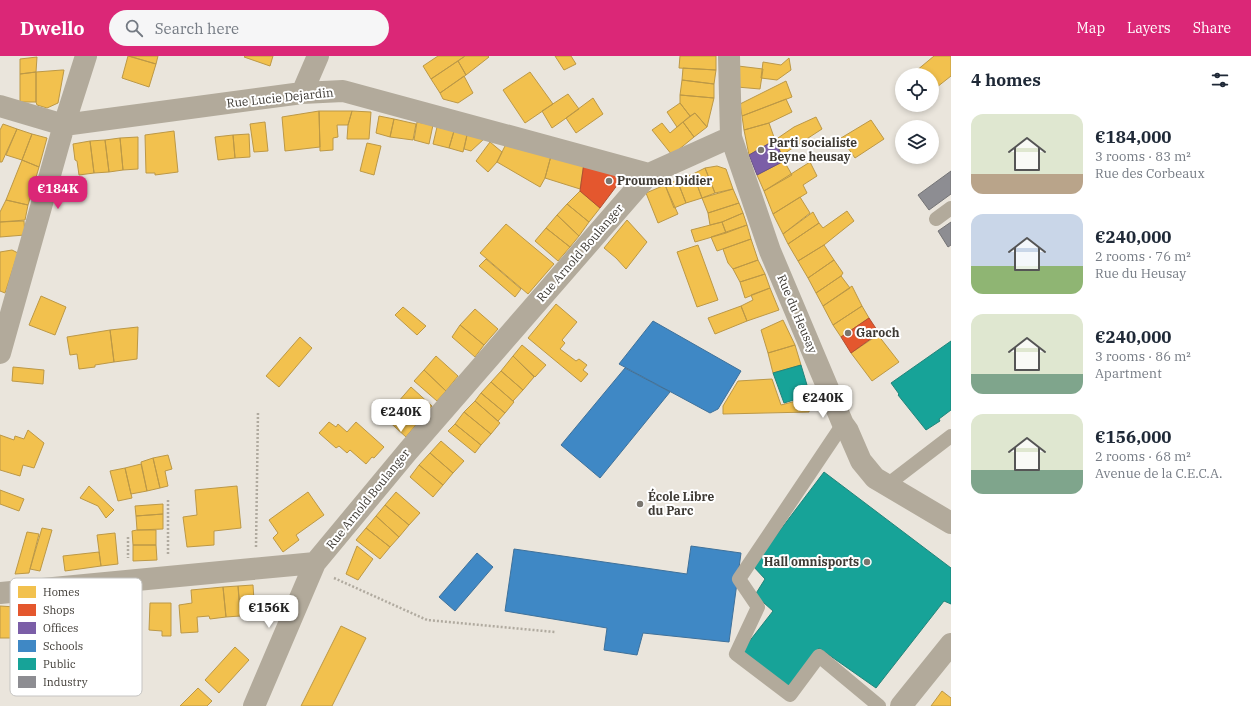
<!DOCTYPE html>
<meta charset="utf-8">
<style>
body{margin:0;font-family:"IBM Plex Serif",serif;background:#f6f6f7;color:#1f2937;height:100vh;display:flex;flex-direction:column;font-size:15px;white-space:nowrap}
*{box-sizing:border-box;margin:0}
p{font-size:13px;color:#747a83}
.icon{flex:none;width:22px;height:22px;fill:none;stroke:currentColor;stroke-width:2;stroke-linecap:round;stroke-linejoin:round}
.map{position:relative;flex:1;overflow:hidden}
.sheet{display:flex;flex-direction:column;background:#fff;width:300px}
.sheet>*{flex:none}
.buttons{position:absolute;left:895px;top:12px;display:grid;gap:8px}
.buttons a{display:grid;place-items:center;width:44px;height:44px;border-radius:50%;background:#fff;box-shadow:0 2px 6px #0003;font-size:20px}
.price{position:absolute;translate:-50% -34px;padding:0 9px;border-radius:8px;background:#fff;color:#222;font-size:13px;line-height:26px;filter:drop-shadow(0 1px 2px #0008)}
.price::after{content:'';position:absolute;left:50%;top:24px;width:12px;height:9px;margin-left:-6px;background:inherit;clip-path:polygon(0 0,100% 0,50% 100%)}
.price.current{background:#db2777;color:#fff}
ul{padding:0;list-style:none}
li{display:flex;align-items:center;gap:12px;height:100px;padding:0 20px}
li span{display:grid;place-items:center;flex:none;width:112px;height:80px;border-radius:12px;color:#555}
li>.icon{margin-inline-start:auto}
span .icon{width:48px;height:48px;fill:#fffc;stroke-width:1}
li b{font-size:17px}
h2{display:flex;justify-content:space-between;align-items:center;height:48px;padding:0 20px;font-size:17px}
header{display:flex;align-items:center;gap:24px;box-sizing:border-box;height:56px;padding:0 20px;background:#db2777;color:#fff}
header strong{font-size:19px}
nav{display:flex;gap:22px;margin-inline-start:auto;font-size:14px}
.search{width:280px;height:36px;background:#f6f6f7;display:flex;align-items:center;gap:10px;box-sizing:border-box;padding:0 14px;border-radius:22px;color:#747a83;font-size:15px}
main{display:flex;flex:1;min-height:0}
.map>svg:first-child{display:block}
</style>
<header>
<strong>Dwello</strong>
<div class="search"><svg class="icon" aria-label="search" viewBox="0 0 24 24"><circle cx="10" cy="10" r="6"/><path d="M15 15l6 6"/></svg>Search here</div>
<nav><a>Map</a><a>Layers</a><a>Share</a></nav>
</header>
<main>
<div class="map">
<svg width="951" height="650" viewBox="0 0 951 650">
<rect width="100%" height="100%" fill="#eae5dc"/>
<path fill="#f2c14e" stroke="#bc9846" d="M128 0 156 8 149 31 122 22Z
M129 0H158L156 8Z
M245 0H273L270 10 244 1Z
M438 0H465L431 23 423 10Z
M465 0H488L489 1 466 19 458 5Z
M555 0H571L576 8 564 14Z
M680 0H716V14L679 12Z
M934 0H951V20L932 35V19H920L916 15Z
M37 1 36 16 20 18V3Z
M789 2 791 14 777 24 761 22 763 6 781 9Z
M458 5 466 19 440 37 431 23Z
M738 10 763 13 760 33 737 31Z
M683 12 716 14 714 28 682 24Z
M62 14H64L58 47 47 52 37 49 36 46V16Z
M36 16V46H20V18Z
M530 16 553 48 525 67 503 34Z
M464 20 473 37 458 47 443 43 440 37Z
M682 24 714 28V42L680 39Z
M786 25 792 41 742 60 740 48Z
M568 38 579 53 552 72 542 55Z
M680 39 714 42 707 71 695 57 690 60 680 47Z
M593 42 603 58 576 77 566 62Z
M786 43 792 56 769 67 744 74 742 60Z
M680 47 690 60 677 71 667 56Z
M319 55 320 91 285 95 282 61Z
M319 55H352L348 69H337L338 81 333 82V94L320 95Z
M352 55 371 56 369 83H347L348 69Z
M695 57 707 71 694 81 683 66Z
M379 60 394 63 390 81 376 77Z
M816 61 822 73 782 99 775 84 794 71Z
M394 63 416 68 413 84 390 81Z
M871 64 884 83 855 102 841 82Z
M265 66 268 95 254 96 250 68Z
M417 66 433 69 429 88 414 84Z
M683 66 694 81 672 99 652 74 662 67 670 77Z
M769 67 775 84 749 99 744 74Z
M3 68 17 73 2 106H0V74Z
M437 71 454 75 449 92 433 88Z
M17 73 32 78 22 104 6 99Z
M174 75 178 116 155 119V117H146L145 79Z
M454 75 467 79 463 96 449 92Z
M32 78 47 82 39 111 22 104Z
M249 78 250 101 235 102 233 79Z
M233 79 235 102 218 104 215 81Z
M467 79 484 83 471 95 464 93Z
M138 81V113L123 114 120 82Z
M120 82 123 114 109 116 105 84Z
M105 84 109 116 94 117 90 85Z
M90 85 94 117 79 119 77 105 75 104 73 88Z
M490 86 502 96 497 106 488 116 476 105Z
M507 86 551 100 545 122 540 131 497 106Z
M367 87 381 90 374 119 360 115Z
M551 100 584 107 580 133 545 122Z
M22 104 39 111 28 149 6 144Z
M784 105 792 119 764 135 757 119Z
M810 106 817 120 803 129 807 137 773 158 764 135Z
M717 110 726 113 733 133 715 137 705 112Z
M705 112 715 137 702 142 693 118Z
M693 118 702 142 686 147 677 124Z
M677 124 686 147 674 152 665 129Z
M665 129 678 158 658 167 646 137Z
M733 133 739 147 708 157 702 142Z
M580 135 600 152 589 166 567 148Z
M800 141 810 157 783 178 773 158Z
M6 144 28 149 25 164 0 166V156Z
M739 147 743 157 722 166 710 169 708 157Z
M567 148 589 166 579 180 557 159Z
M847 155 854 165 824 189 798 205 788 188 819 167 823 172Z
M813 156 819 167 788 188 783 178Z
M743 157 747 169 726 177 722 166Z
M557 159 579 180 570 191 546 172Z
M627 164 647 186 626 213 616 202 604 192Z
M24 165 25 179 0 181V166Z
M722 166 726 177 695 186 691 174Z
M506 168 554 208 528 238 480 197Z
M747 169 751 183 717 195 711 181Z
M546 172 570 191 558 205 535 185Z
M751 183 758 204 733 213 728 207 723 193Z
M698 189 718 244 697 251 677 196Z
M824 189 834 204 808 222 798 205Z
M12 194 18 197 5 237 0 235V196Z
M486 203 521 233 515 241 479 210Z
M758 204 765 218 740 226 733 213Z
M834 204 843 217 841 220 816 237 808 222Z
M765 218 770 232 745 242 740 226Z
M841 220 850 232 823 250 816 237Z
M852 230 862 250 833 269 823 250Z
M770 232 779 254 747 265 741 250 753 244 751 239Z
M41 240 66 251 55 279 29 269Z
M556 248 577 266 562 284 565 287 560 293 576 305 579 303 587 309 583 314 588 318 581 326 528 282Z
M741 250 747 265 715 278 708 262Z
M862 250 869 262 841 281 833 269Z
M403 251 426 270 417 279 395 259Z
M475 253 498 273 484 289 460 269Z
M783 264 795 289 768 297 761 274Z
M460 269 484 289 475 301 452 281Z
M138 271 137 303 114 306 110 274Z
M110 274 114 306 95 309V311L79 313 77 298 70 299 67 281Z
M878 279 899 306 872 325 851 297Z
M300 281 312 292 279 331 266 320Z
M522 289 546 309 535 321 513 300Z
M795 289 801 309 773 317 768 297Z
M436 300 458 320 446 335 424 314Z
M513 300 534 321 523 334 501 315Z
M13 311 44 314 43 328 12 325Z
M424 314 446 335 437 345 414 325Z
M501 315 523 334 513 345 491 326Z
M772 323 781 349 811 341 809 356 723 358V350L738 325Z
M491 326 514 346 505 357 481 337Z
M411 331 432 350 419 365 398 346Z
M481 337 505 357 498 365 475 345Z
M475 345 500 367 491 378 464 356Z
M398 346 419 365 406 381 384 361Z
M464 356 491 378 481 389 455 368Z
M329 366 336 371 338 368 347 376 356 366 384 391 374 402 372 401 366 408 350 394 347 397 339 390 336 392 319 377Z
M455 368 481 389 475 397 448 375Z
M28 374 44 387 34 412 23 409 20 420 0 414V379L14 384 15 380 24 383Z
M441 385 464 405 453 417 430 397Z
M430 397 453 417 443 429 419 409Z
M168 399 172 413 165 415 168 430 160 432 153 402Z
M153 402 160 432 147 435 141 406Z
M141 408 147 435 131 438 125 412Z
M419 409 443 429 433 441 410 421Z
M125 412 132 442 118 445 110 415Z
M89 430 114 454 106 462 98 450 80 442Z
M237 430 241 472 214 475V489L187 491 183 461 197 459 195 434Z
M0 434 24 443 19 455 0 448Z
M308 436 324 459 296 479 299 484 283 496 273 482 278 477 269 464Z
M396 436 420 457 409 469 385 449Z
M163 448V458L136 460 135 450Z
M385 449 409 469 399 481 376 460Z
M163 458V473L137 474 136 460Z
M376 460 399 481 390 491 366 472Z
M42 472 52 474 40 515 30 513Z
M366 472 390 491 380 503 356 484Z
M137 474H156V489H133L132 475Z
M27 476 39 478 30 513 29 517 15 518Z
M115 477 118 508 101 510 97 479Z
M133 489H156L157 504 133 505Z
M357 490 373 503 358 524 346 518Z
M99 496 101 510 65 515 63 500Z
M253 529 255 560 241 561 238 530Z
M238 530 240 560 226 561 223 531Z
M223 531 226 561 210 563 209 560 197 561 198 576 181 577 179 549 192 547 191 534Z
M150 547H171V580H162V575L149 574Z
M0 550 16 551 14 582H0Z
M341 570 366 582 332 650H301Z
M235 591 249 604 219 637 205 624Z
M198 632 212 645 207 650H180Z
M942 635 951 642V650H931Z"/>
<path fill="#e4572e" stroke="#b24e30" d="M584 107 615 117 618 128 600 152 580 135Z
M869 262 879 277 851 297 841 281Z"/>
<path fill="#7b5ea7" stroke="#695384" d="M775 84 784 105 757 119 749 99Z"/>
<path fill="#3f88c5" stroke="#3f719a" d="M653 265 741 315 718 353 710 357 619 308Z
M625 312 670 336 600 422 561 389Z
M691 490 741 497 729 586 643 577 637 599 604 594 607 572 505 555 514 493 687 518Z
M477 497 493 511 455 555 439 541Z"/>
<path fill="#17a398" stroke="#23847a" d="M951 285V354L939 363 940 365 926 374 898 339 899 338 891 327Z
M801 309 810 339 784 347 773 317Z
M824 416 951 512V548L944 545 876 632 819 592 787 632 741 596 773 555 755 539 765 523 753 510Z"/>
<path fill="#8d8d92" stroke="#757476" d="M951 115V138L929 154 918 139Z
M951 166V189L948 191 938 175Z"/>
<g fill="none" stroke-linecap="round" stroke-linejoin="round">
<path stroke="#b0aa9f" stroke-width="2.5" stroke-dasharray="2 2" stroke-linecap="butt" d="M168 444V499
M128 481V502
M256 491 258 355
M334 522 427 564 555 576"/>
<path stroke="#b2aa9b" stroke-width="14" d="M936 163 951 152
M843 368 739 523 758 551 736 598 790 639 819 600 879 650
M887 429 951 380"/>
<path stroke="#b2aa9b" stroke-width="22" d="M729 0 731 81 770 195 843 368 848 375 861 405 875 422 951 467
M302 37 318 0
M0 50 64 69 302 37 343 35 649 118
M0 297 64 69 86 0
M0 537 315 507 408 395 649 118 731 81
M254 650 315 507
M901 650 951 588"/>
</g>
<g fill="#7a766f" stroke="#fff" stroke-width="1.5">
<circle cx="761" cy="94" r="4"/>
<circle cx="609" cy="125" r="4"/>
<circle cx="848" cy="277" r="4"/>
<circle cx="640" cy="448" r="4"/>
<circle cx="867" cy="506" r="4"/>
</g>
<g text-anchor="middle" stroke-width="4" stroke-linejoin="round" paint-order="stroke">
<g font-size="12" fill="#3e3a34" stroke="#fff">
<text transform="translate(280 42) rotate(-6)" y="4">Rue Lucie Dejardin</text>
<text transform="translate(580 197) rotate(-49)" y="4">Rue Arnold Boulanger</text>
<text transform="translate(797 258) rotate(67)" y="4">Rue du Heusay</text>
<text transform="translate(368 443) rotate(-51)" y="4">Rue Arnold Boulanger</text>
</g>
<g font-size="12" font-weight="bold" fill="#3e3a34" stroke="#fff" text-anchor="start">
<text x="769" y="91">Parti socialiste<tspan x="769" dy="14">Beyne heusay</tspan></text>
<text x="617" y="129">Proumen Didier</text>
<text x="856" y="281">Garoch</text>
<text x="648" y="445">École Libre<tspan x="648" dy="14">du Parc</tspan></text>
<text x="859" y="510" text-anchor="end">Hall omnisports</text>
</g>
</g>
<rect x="10" y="522" width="132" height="118" rx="6" fill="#fff" stroke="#c5c4c2" stroke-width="1"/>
<rect x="18" y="530" width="18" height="12" fill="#f2c14e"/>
<rect x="18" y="548" width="18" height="12" fill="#e4572e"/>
<rect x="18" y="566" width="18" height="12" fill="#7b5ea7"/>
<rect x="18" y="584" width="18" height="12" fill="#3f88c5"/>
<rect x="18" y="602" width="18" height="12" fill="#17a398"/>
<rect x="18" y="620" width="18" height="12" fill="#8d8d92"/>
<g font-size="11" fill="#3e3a34">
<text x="43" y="540">Homes</text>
<text x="43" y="558">Shops</text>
<text x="43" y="576">Offices</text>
<text x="43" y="594">Schools</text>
<text x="43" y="612">Public</text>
<text x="43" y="630">Industry</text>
</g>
</svg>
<div class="buttons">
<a><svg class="icon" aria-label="locate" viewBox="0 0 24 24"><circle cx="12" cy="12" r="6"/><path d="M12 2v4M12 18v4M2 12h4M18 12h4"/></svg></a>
<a><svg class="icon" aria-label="layers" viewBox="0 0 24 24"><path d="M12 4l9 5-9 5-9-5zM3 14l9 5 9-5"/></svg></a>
</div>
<b class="price current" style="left:58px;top:154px">€184K</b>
<b class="price" style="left:823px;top:363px">€240K</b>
<b class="price" style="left:401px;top:377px">€240K</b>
<b class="price" style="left:269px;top:573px">€156K</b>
</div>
<section class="sheet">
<h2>4 homes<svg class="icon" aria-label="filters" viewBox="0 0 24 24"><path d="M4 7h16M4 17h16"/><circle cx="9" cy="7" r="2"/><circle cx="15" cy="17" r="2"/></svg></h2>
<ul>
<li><span style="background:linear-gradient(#dfe7d0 75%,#b9a48a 0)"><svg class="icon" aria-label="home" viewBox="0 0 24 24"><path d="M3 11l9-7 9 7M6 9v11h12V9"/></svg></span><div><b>€184,000</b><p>3 rooms · 83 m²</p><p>Rue des Corbeaux</p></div></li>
<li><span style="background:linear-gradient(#c9d6e8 65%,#8fb573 0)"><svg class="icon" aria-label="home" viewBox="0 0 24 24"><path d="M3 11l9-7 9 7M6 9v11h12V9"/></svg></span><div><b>€240,000</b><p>2 rooms · 76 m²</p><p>Rue du Heusay</p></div></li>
<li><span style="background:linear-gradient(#dfe7d0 75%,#7fa58c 0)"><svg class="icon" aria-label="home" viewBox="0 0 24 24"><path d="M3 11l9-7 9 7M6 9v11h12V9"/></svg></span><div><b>€240,000</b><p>3 rooms · 86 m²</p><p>Apartment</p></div></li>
<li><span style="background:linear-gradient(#dfe7d0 70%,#7fa58c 0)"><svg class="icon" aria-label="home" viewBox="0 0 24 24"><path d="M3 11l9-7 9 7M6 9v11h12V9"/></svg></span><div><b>€156,000</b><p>2 rooms · 68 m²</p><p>Avenue de la C.E.C.A.</p></div></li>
</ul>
</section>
</main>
